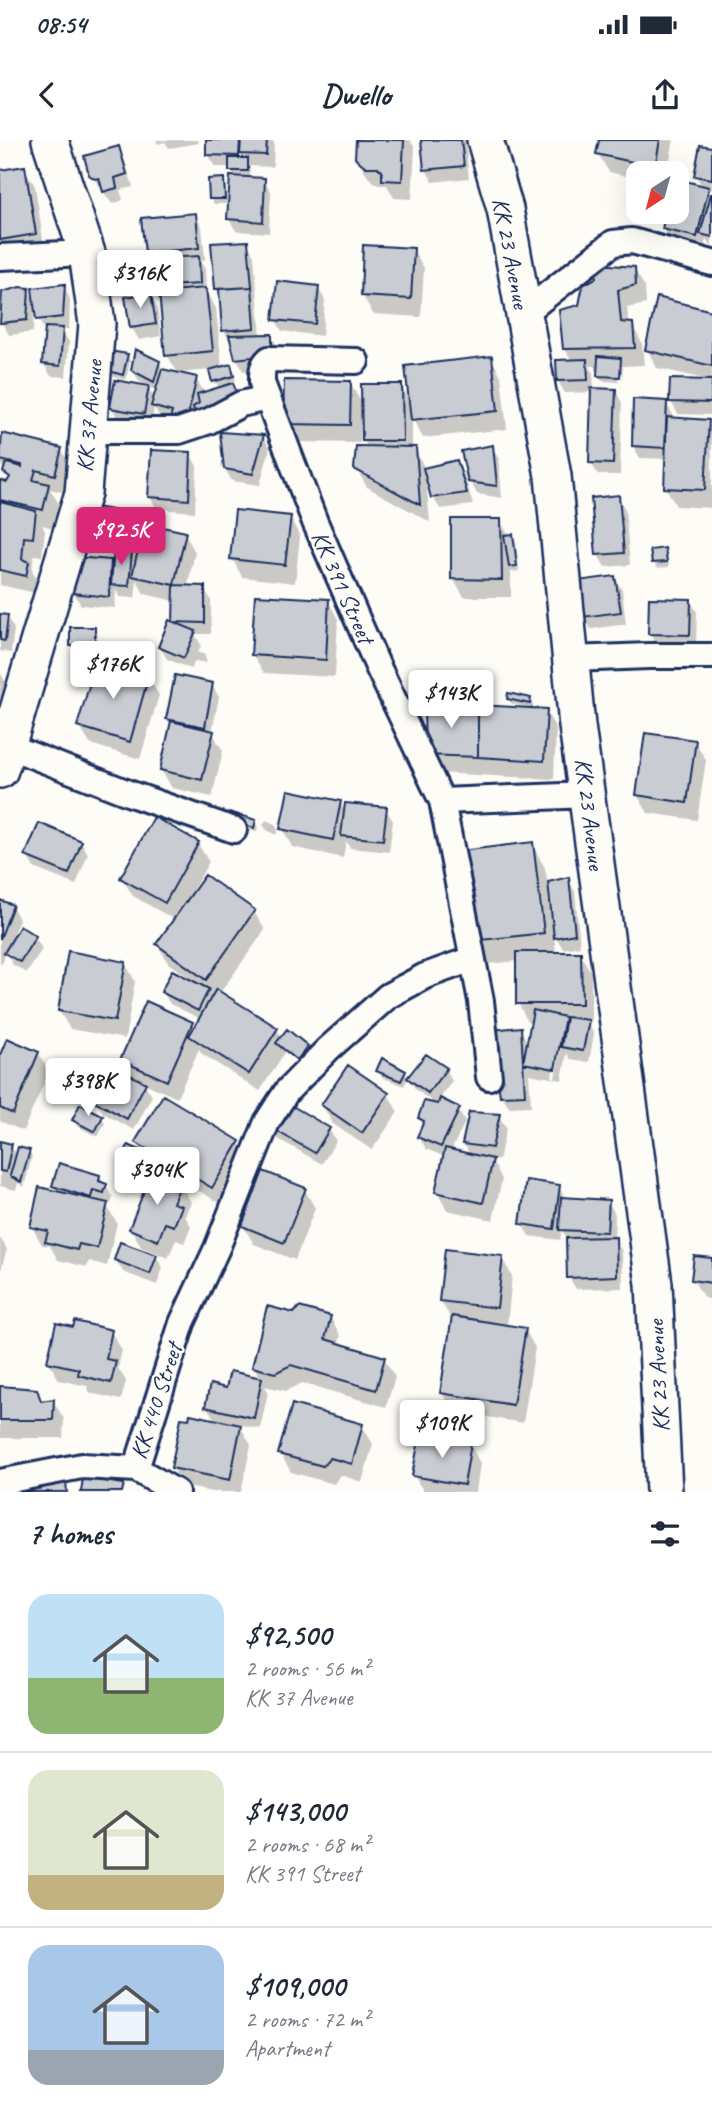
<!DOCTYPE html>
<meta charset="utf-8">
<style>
body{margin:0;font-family:Caveat,sans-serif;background:#f2f2f3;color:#1f2937;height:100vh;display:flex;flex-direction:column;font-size:26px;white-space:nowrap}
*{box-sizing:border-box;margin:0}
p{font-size:23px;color:#747a83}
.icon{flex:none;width:38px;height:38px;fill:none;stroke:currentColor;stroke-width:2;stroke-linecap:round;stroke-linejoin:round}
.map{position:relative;height:1352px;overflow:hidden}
.details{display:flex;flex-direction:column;background:#fff;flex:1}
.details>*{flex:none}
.needle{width:46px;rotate:216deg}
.tools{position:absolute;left:626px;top:21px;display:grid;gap:14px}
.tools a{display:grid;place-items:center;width:63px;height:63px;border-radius:14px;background:#fff;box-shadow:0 7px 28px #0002;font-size:35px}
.price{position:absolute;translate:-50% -60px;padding:0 16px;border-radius:7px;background:#fff;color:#222;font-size:23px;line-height:46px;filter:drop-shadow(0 2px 4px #0008)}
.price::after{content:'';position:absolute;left:50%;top:42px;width:21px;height:16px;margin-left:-10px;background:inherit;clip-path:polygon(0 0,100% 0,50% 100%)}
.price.on{background:#db2777;color:#fff}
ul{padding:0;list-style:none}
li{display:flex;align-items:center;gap:21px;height:175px;padding:0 28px}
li+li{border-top:2px solid #e0e1e3}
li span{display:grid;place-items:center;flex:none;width:196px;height:140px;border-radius:21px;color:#555}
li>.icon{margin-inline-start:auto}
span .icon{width:84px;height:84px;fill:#fffc;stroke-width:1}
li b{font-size:30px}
h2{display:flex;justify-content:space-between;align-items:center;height:84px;padding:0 28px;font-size:30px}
.status{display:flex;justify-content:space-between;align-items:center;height:49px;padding:0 35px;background:#fff;direction:ltr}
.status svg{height:19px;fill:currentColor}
header{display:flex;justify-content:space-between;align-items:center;height:91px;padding:0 28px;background:#fff;font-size:32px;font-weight:700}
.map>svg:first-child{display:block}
</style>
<div class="status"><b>08:54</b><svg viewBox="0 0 49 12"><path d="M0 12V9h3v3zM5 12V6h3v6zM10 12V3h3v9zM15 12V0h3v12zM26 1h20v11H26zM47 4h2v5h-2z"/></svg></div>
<header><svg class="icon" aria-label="back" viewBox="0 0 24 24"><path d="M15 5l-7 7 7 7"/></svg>Dwello<svg class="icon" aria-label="share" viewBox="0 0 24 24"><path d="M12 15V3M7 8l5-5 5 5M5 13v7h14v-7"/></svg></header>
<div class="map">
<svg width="712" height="1352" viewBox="0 0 712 1352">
<rect width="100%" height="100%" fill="#fdfcf7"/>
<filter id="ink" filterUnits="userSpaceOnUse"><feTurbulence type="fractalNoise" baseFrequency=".0143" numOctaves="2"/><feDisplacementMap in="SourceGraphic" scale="14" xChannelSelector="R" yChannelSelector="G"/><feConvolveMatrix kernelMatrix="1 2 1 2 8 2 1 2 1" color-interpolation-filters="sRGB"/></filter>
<g filter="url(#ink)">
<path fill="#0003" fill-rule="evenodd" d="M156 0H198L199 3 169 8 165 2 158 4Z
M208 0H272L274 3 273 27 250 26V39L264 40 271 52 269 93 236 91 229 79 235 38 230 27H215L208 14ZM236 7 244 20H239L233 9Z
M358 0H410L415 8 412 59 394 58 387 45H378L368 37 357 18Z
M423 0H465L469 38 433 42 426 30Z
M601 0H674L667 33H639V39L609 32 598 14Z
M118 8 125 20 133 47 120 50 123 60 112 64 91 34Z
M712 9V50L708 49 712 56V107L706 100 704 108 670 101 663 89 667 72H677L703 47 696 36Z
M24 28 35 46 45 113 0 119V32Z
M223 40 226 46 227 64H214L211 59Z
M195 75 202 87 205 120 200 121 205 129 206 150 216 168 222 229 230 226 233 232 236 241 231 243 240 258 246 277 206 291 197 276 192 300 176 298 171 281 160 278 154 267 151 286 119 280 112 268 148 247 155 259 157 251 140 242 132 230 159 222 164 231 196 238 203 251 202 254 219 249 211 230 178 233 167 215 160 159 153 146 151 121 147 113 143 79Z
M247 103 254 115 261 196 271 195 278 207V227L243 231 224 190 221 155 217 149Z
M413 110 424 128 421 177 373 174 363 156Z
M125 124 128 129 126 138 103 132 99 126Z
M634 129 645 147 646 164 627 168 629 184H632L642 203 644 225 623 226V242L622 226H619L618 242 602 241 598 236 599 226H590L593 233 594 250H615L622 263 620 335H598L591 323 593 252 565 253 558 241 572 221 564 208 580 166Z
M64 147 70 159 69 189H61L69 202 66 237 51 236 44 224 45 191 38 179 34 167 33 192 9 195 2 183 4 153 28 150 36 164Z
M318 148 325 160 322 196 282 191 275 179Z
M150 155 157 167 161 196 139 200 132 188Z
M712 173V241L710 240 712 244V275L678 274 671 262 709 240 657 228 647 209Z
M127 216 130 221 126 240 107 235Z
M491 218 501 236 507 289 423 298 412 278V309H415L425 329 456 322 464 334 473 365 440 369 433 357 428 341H426L430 382 367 347 356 328 368 308 364 301 363 284H360V303L296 302 285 284 350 242 363 266 401 246 411 262Z
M666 263 673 275 672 279 708 281 712 289V368L676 366 666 348 667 319 640 318 633 306Z
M4 295 61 309 71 328 65 353 50 349 59 364 53 388 42 385 45 391 42 416 34 415 32 431 38 441 36 453 0 445V342L7 344 10 340 0 323V310Z
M263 296 270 308 260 345 232 341 225 329Z
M492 307 499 319 502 358 477 354 470 341Z
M190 314 197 326 195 372 157 369 150 357Z
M618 357 625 369 630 425 605 427 598 415Z
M117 373 125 385 121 410 131 411 137 422 185 394 195 412 187 448H204L211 460V494H195L201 505 198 513 204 514 207 523 195 521 191 529 167 519 160 507 178 486 175 481V461L144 454 137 440 135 458 120 457 116 450 115 468 81 465 74 453 110 422 114 428 115 416 92 412 85 399Z
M290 378 300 396 295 443 242 437 232 418Z
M500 381 509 396H512L516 401 519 431 511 432V457H464L453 439Z
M665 410 668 416 669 427 657 428 654 423Z
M615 438 622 450 626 484 591 489 584 477 579 443Z
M690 460 697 472 696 507 657 506 650 494Z
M328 461 338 479 335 537 264 533 253 515Z
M0 475 7 477 14 489 11 513 0 511Z
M94 489 97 494V511H75L72 506Z
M0 532 6 543 3 588 0 587Z
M148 537 159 555 140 619 90 604 79 586Z
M212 545 219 557 212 592 223 611 212 657 172 648 161 630 172 586 167 579Z
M481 552 484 558V563L463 560 460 554Z
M509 559H530L533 565 532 570 546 571 556 589 554 639 438 633 427 615 530 568 512 564Z
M695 602 706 620 697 680 648 673 637 655Z
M340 663 345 672 386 669 393 681 389 712 350 708 346 701 343 718 292 707 282 688Z
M266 680 275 684 278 690 276 695 267 690 263 685Z
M255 681 258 687 257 692 232 686Z
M81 702 88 714 76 745 34 728 27 716Z
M198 704 209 722 191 753 193 754 205 737 254 772 265 790 220 853 277 889 282 898 307 907 310 912 300 924 285 912 260 951 202 914 199 909 177 958 144 943 152 956 134 990 103 973 96 961 132 938 122 920 192 884 195 889 201 879 170 864 163 852 193 840 168 823 158 805 175 780 133 756 122 738Z
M532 704 545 728 548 744 568 739 575 752 580 806 563 809 554 793 556 814H580L591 832V882H587L594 894 589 922 570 919 567 913 562 940 529 934 531 966 509 967 502 955 520 889 528 904 532 882H528L518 863V821L487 824 473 801ZM561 886H565L555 938 552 937Z
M0 762 12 766 19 779 9 805 35 797 42 809 27 833 13 825 6 812 2 824 0 823Z
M125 823 135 841 125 899 70 889 59 871Z
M38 913 49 932 23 991 0 981V919Z
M445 929 452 941 436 964 416 950 409 938Z
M378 931 405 932 408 938 404 946 382 937Z
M388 954 398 972 372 1010 333 984 323 966Z
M458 970 465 982 451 1011 471 1016 464 1004 499 976 506 988 499 1020 491 1019 502 1039 493 1080 447 1070 437 1051 445 1017 426 1009 419 997 425 985 420 978Z
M102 978 105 983 98 997 77 986 74 980Z
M259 980 329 989 336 1001 322 1024 266 992Z
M137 1002 238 1003 249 1021 223 1065 147 1020Z
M0 1003 11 1005 17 1016 29 1011 32 1017 24 1047 18 1043 16 1050 0 1046Z
M138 1012 142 1017 138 1025 129 1020 126 1015Z
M99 1036 113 1057 111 1064 105 1063 117 1083 107 1126 89 1121 87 1127 58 1120 50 1106 42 1105 32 1087 58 1053 54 1046Z
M180 1044 191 1062 185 1076 191 1086 184 1103 176 1100 168 1118 141 1107 131 1088Z
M559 1047 566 1059 608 1062 615 1074 614 1099 622 1111 623 1148 576 1149 569 1137 568 1101 562 1090 560 1100 529 1096 522 1084Z
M305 1050 315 1068 295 1120 254 1104 243 1086Z
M0 1098 7 1109 0 1133Z
M156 1116 163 1128 157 1145 123 1132 116 1120Z
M502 1118 512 1136 507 1186 525 1189 535 1208 523 1283 453 1271 442 1253 453 1179H451L441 1161Z
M712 1120V1160L704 1158 693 1140Z
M295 1175 330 1177 341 1196 338 1205 384 1218 395 1237 386 1267 302 1243 286 1251 265 1246 268 1252 260 1289 239 1284 251 1305 241 1352H212L183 1346 173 1328 216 1281 207 1267 227 1250 261 1239 254 1227Z
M75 1189 111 1192 122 1210 118 1228 126 1241 121 1260 90 1253 87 1246 59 1240 49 1222Z
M0 1247 36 1251 43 1263 53 1261 64 1279 63 1298H0Z
M362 1286 373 1304 362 1342 340 1335 334 1344 291 1332 280 1313Z
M470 1304 480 1323 476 1352H424L414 1336Z"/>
<path fill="#c9ccd3" stroke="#1b2f5e" stroke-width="2" d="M206 0H240L239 16 206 15Z
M241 0H267L266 15 240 14Z
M356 0H404L402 41 382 40V31L377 27H366L355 18Z
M421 0H461L464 26 424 30Z
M599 0H660L655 27 596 14Z
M700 5 712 7V39L694 36Z
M119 6 127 34 115 38 117 48 103 52 99 38 95 39 89 35 84 16Z
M229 18H248V31H229Z
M25 26 36 94 0 100V30Z
M230 36 265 38 263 82 227 79Z
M224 38 225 59H209L208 39Z
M677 39 709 47 697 97 662 89 666 72H677Z
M711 54H712V97L700 94Z
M196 73 199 108 145 113 141 78Z
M248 101 252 147 215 149 211 103Z
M363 105 414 108 411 159 361 156Z
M100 115 126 122 123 133 97 126Z
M199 116 200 144 151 147 149 119Z
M597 124 635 127 636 145 618 150 621 182 633 183 635 208 563 209 559 170 579 165 583 145 596 138Z
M277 141 319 146 315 184 273 180Z
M65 144 63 177 36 180 32 148Z
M20 147 29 148 27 180 0 183 2 152Z
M252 147 255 188 222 191 219 149Z
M206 148 213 211 165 216 159 152Z
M151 153 156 184 130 188 125 157Z
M657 157 712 171V226L645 210Z
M45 187 63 188 60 226 42 224Z
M272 194V215L235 219 229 195Z
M135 209 160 221 154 242 131 230Z
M109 211 128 214 123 235 102 229Z
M492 216 498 271 411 280 405 226Z
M598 216 621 218 620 237 597 236Z
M587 219 588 240 557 241 556 220Z
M231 224 234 236 212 242 209 230Z
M162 229 197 237 185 288 168 287 172 272 151 266Z
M670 239 712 240 711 263 669 262Z
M115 240 149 246 144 274 110 268Z
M284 240 351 241 350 285 283 284Z
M233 243 241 264 197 280 193 267 199 263 197 254Z
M361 244H402L403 301H362Z
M591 248 616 249 613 324 589 323Z
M633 259 667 261 665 308 632 306Z
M667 277 709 280 705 350 664 348Z
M220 292 264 295 253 334 224 329Z
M2 293 62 308 55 335 36 330 33 340 49 344 43 370 0 360V340L7 342 10 337 3 332 6 323 22 327V325L0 320Z
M493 305 497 346 468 342 461 311Z
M356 306 416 307 420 365 354 329Z
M151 310 191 312 189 360 148 357Z
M457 320 467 353 431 358 423 328Z
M619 355 624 413 596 415 591 358Z
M0 362 36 371 33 398 24 397 22 419 29 422 26 436 0 430Z
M89 366 119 371 113 405 84 400Z
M235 370 291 376 285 425 230 419Z
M451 379H501L502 440 451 439Z
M144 383 186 392 174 445 132 436Z
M513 394 517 426 509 427 504 395Z
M114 408 132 410 129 446 111 445Z
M665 408 667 422 652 423 650 410Z
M75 417 111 420 109 457 72 453Z
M615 436 621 472 583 477 577 441Z
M174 445 205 446V483L173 482Z
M255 455 329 459 326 520 251 515Z
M649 458 691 459 690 495 648 494Z
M0 474 8 475 5 501 0 500Z
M169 480 196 491 184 518 158 507Z
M70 487H95V505L70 506Z
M97 520 149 535 130 602 77 586Z
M175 535 213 543 205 587 166 579Z
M459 548 482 551 481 558 458 555Z
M508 553 531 558 530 564 507 559Z
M424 564 478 565V617L425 615Z
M478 565 547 569 544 621 478 617Z
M171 581 214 591 202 640 160 630Z
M645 593 696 600 687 663 636 655Z
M288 650 341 661 333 700 280 689Z
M345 663 387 667 383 700 341 696Z
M229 672 256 680 254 688 227 680Z
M154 677 199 702 165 763 120 738Z
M39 683 82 701 69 734 25 716Z
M533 702 544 793 472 801 460 711Z
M205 735 255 770 206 840 156 804Z
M569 737 575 794 554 798 548 742Z
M0 760 13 765 0 799Z
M20 786 36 796 20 822 4 813Z
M68 811 126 822 115 881 58 871Z
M516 812H581L582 864H516Z
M172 830 209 849 198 871 161 852Z
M216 849 278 888 249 934 189 896Z
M146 861 193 882 167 941 120 920Z
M533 870 565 877 555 929 523 923Z
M566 877 589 880 583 911 561 907Z
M521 887 525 955 500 956 491 890Z
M287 889 308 906 297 920 276 903Z
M7 898 39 912 13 974 0 968V915Z
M426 914 447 928 428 953 407 938Z
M382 918 406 931 401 941 376 931Z
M348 925 389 953 362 993 321 965Z
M113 926 146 943 127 979 94 961Z
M272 954 330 988 315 1013 257 980Z
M163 955 240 1001 212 1048 135 1002Z
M440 958 460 968 441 1007 417 997 424 981 418 978 424 961 438 964Z
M80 964 103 976 95 992 72 980Z
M469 972 500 974 492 1008 462 1004Z
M0 1001 12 1004 6 1032 0 1031Z
M128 1005 140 1010 135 1020 124 1015Z
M18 1007 30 1010 21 1042 10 1036Z
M445 1008 493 1019 483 1063 435 1052Z
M59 1023 100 1035 99 1041 107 1044 104 1053 93 1050 91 1058 52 1046Z
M152 1031 181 1043 173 1063 182 1066 174 1086 165 1083 158 1101 129 1089Z
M263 1031 306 1048 284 1103 242 1086Z
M526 1040 560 1045 554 1089 520 1084Z
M39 1047 108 1063 97 1108 79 1104 77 1110 45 1102 48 1091 30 1087Z
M561 1057 609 1060 607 1092 559 1090Z
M616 1097 617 1136 567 1138 566 1098Z
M120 1102 157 1115 150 1134 114 1120Z
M445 1109 503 1116 497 1168 439 1161Z
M694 1116 712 1118V1143L691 1140Z
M267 1166 294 1173 299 1167 331 1176 325 1199 385 1217 376 1250 291 1225 275 1233 252 1227Z
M452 1176 526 1188 513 1265 440 1253Z
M75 1181 112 1190 106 1219 116 1221 111 1243 78 1235 79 1229 47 1222 56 1183 73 1187Z
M230 1231 262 1238 254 1278 205 1267 210 1244 226 1248Z
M0 1246 37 1249 41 1261 54 1259 53 1280H0Z
M292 1264 363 1284 352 1324 330 1318 323 1326 278 1314Z
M190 1274 241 1285 230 1340 171 1328 181 1278 189 1279Z
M420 1294 471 1303 464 1345 412 1336Z
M83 1338 124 1344 122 1352H81Z
M66 1341 67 1352H21L20 1345Z"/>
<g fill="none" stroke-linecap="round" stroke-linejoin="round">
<g stroke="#1b2f5e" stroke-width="30">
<path id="street" d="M0 117 87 113
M523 174 613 103 632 101 712 123
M356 221 269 219C261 226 262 233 262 243L315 382 378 527 442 661 481 861 489 937
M88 291H179L209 281 241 264 267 258
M571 519 649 516H712
M0 606H8L131 654 234 690
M442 661 588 655
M136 1329 176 1352
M0 1342 82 1326 136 1329 182 1183 217 1108 267 982 287 951 328 909 388 856 425 836 472 819"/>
</g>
<g stroke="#1b2f5e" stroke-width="40">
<path id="secondary" d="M485 0 505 69 553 336 577 586 654 1144 664 1352
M0 630 83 353 97 184 87 113 50 0"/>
</g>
<use href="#street" stroke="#fdfcf7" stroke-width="24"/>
<use href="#secondary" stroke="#fdfcf7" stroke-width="35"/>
</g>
</g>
<g text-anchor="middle" stroke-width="5" stroke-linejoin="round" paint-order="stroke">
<g font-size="24" fill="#1b2f5e" stroke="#fdfcf7">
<text transform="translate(511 113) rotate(79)" y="8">KK 23 Avenue</text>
<text transform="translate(89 276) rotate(-85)" y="8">KK 37 Avenue</text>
<text transform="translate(343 447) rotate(66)" y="8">KK 391 Street</text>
<text transform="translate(590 674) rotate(83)" y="8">KK 23 Avenue</text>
<text transform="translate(658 1236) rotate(-93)" y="8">KK 23 Avenue</text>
<text transform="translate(156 1261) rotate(-72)" y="8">KK 440 Street</text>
</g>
</g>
</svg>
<div class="tools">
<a><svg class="needle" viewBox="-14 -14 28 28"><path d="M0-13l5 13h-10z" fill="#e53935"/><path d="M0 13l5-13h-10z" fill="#747a83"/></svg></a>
</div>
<b class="price" style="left:140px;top:170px">$316K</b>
<b class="price on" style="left:121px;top:427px">$92.5K</b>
<b class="price" style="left:113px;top:561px">$176K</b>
<b class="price" style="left:451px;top:590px">$143K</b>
<b class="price" style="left:88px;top:978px">$398K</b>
<b class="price" style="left:157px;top:1067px">$304K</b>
<b class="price" style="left:442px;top:1320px">$109K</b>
</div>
<section class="details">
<h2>7 homes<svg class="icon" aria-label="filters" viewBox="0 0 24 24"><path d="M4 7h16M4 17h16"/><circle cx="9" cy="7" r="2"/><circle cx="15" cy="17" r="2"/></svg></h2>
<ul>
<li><span style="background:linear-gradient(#bfe0f5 60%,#8fb573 0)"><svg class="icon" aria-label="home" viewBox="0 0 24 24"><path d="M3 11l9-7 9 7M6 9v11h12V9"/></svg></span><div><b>$92,500</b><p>2 rooms · 56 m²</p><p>KK 37 Avenue</p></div></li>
<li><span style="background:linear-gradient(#dfe7d0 75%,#c2b280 0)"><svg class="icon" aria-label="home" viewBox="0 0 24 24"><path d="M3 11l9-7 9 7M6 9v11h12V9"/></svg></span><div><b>$143,000</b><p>2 rooms · 68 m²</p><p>KK 391 Street</p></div></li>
<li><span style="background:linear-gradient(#a9c7e8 75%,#9aa5b1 0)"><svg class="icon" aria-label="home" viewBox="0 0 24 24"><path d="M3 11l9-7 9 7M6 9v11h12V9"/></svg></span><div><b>$109,000</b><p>2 rooms · 72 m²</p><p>Apartment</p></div></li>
</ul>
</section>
